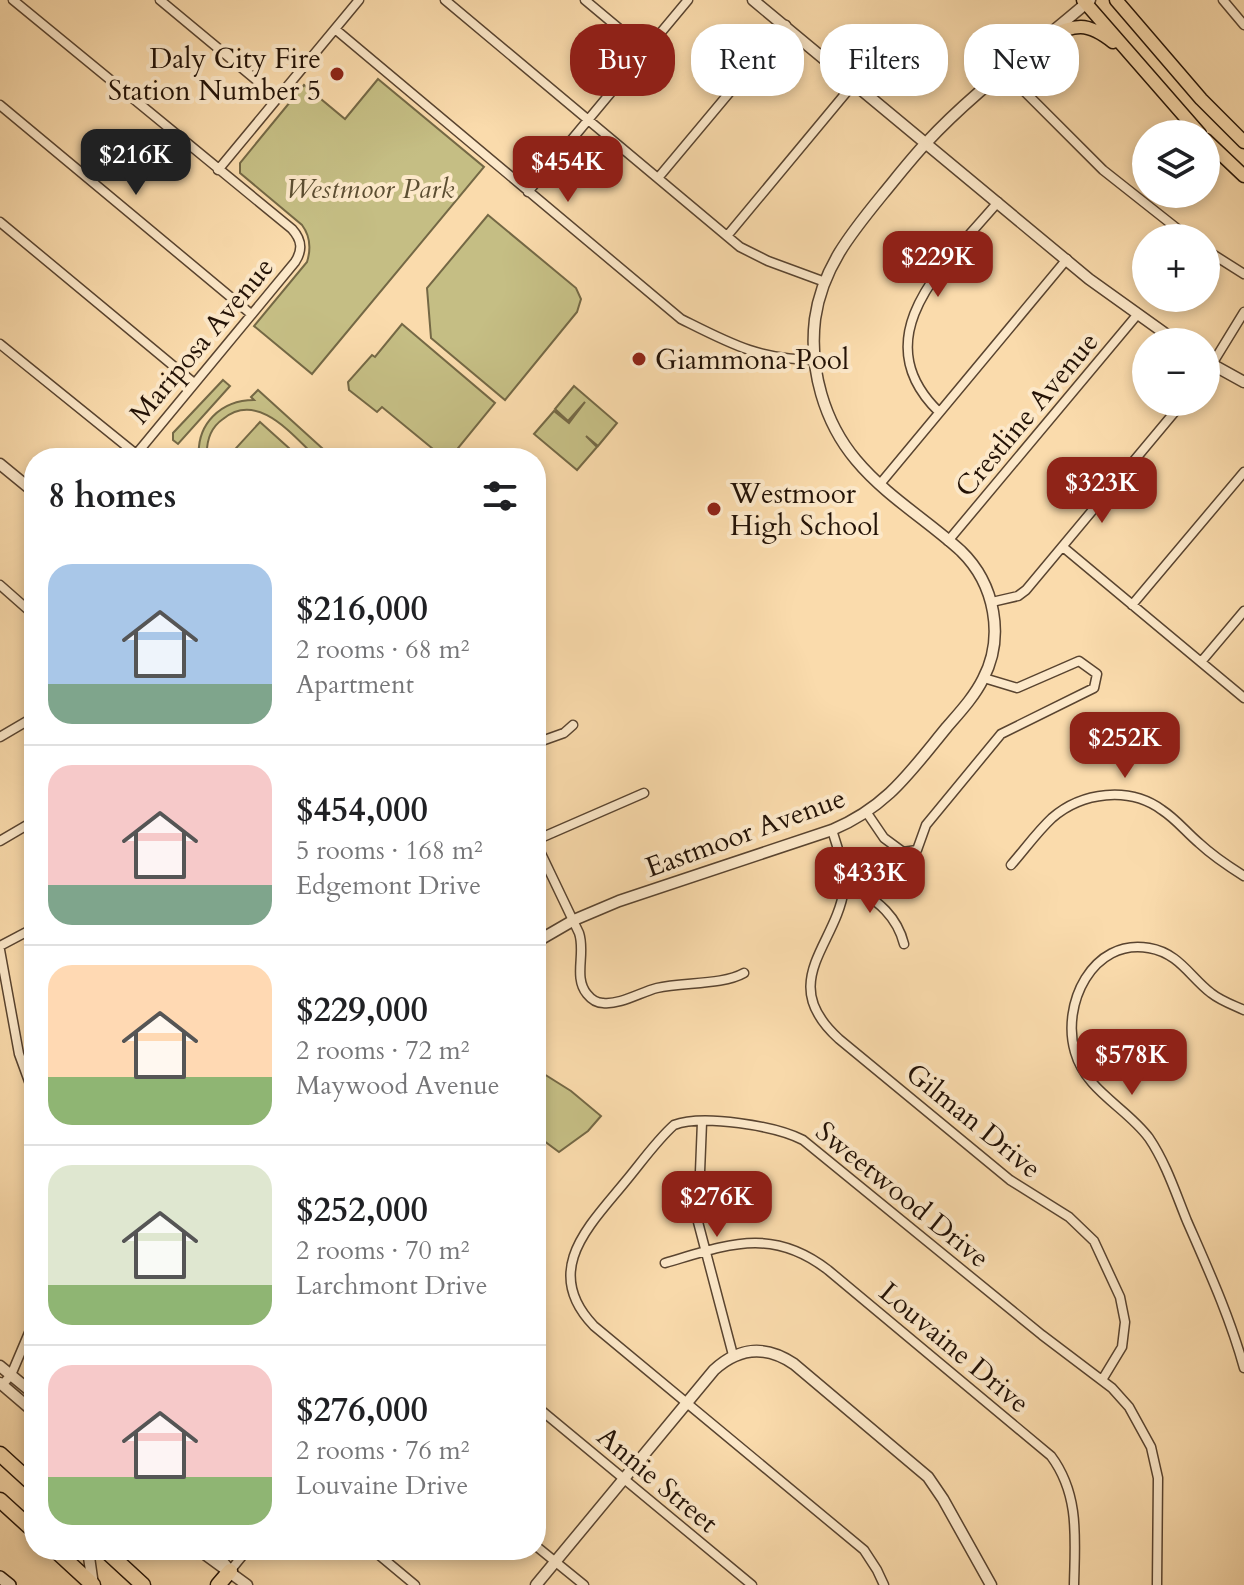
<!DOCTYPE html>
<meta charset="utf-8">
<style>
body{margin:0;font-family:Cardo,serif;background:#f6f6f6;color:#202124;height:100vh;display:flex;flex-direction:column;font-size:30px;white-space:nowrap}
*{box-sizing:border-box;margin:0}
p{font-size:26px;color:#757577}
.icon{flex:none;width:44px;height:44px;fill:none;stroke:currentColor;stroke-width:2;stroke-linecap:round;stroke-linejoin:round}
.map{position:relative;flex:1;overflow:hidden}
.panel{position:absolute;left:24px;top:448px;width:522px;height:1112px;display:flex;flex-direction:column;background:#fff;border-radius:32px;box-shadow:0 4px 12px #0003}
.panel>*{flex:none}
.top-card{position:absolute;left:570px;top:24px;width:554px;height:72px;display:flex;gap:16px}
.controls{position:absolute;left:1132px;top:120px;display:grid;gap:16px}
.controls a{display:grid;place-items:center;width:88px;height:88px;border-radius:50%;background:#fff;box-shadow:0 4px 12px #0003;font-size:40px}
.price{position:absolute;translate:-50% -68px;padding:0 18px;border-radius:16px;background:#8f2418;color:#fff;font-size:26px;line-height:52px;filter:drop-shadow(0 2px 4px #0008)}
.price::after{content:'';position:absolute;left:50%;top:48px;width:24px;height:18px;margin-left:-12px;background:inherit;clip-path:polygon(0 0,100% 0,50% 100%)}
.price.current{background:#222;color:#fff}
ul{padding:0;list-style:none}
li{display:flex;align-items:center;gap:24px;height:200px;padding:0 24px}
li+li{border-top:2px solid #e0e0e0}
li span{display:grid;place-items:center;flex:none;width:224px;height:160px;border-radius:24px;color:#555}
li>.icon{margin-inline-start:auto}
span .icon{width:96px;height:96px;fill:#fffc;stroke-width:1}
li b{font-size:34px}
h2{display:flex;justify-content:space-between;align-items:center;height:96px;padding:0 24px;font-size:34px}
.tag{padding:0 28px;border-radius:32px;background:#fff;box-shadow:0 4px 12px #0003;font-size:28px;line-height:72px}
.tag.current{background:#8f2418;color:#fff}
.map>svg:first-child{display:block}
</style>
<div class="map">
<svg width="1244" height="1585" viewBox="0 0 1244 1585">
<rect width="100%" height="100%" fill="#fadbac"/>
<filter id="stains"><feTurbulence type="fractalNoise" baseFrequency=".0025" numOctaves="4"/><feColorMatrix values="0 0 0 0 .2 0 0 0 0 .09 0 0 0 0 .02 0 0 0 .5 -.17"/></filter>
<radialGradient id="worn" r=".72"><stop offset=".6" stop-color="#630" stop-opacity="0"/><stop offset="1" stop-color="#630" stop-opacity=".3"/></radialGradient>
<path fill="#c5be84" stroke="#746845" stroke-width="2" d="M378 79 484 167 312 374 254 326 307 262C311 249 311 237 302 225L240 173V163L304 85 345 119Z
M488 215 576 288 581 299 577 312 505 400 431 338 427 288Z
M402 324 495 403 450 458H444L382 407 377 412 349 390 348 382 372 355 375 357Z
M223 380 230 386 178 444 173 440V433Z
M574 386 617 423 598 446 586 436 597 447 577 470 534 434 554 411 569 423 585 402 568 421 555 409Z
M258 390 333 458H317C293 436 258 390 223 419 210 428 206 443 207 458H199C196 424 221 400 254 400L251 397Z
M260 422 300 458H227Z
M536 1069 571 1091 601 1116 588 1131 559 1152 536 1135Z"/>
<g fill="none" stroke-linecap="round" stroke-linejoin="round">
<g stroke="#594430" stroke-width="11">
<path id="minor" d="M13 0 292 229C302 240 303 250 295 262L133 458
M160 0 278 98
M445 0 740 247 768 261 825 282
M585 0 646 51
M1223 0 1244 25
M335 29 681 319C731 344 757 359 815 360
M1005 72 1103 170 1189 238
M0 105 251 314
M218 170 359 0
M658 178 786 25
M528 192 688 0
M0 222 194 383
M727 236 855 82
M1206 250 1244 274
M0 344 141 458
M1206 374 1244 312
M939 412C861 336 947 262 998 202
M880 484 1067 259
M948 541 1137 315
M1063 547 1244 698
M0 585 34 615
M992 602 1018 596 1026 590 1183 402
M1132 605 1244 472
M1201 662 1244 611
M0 737 34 717
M536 743 564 733 573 725
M867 813 884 838 903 852 917 850 926 825 1001 734 1094 688 1097 674 1079 661 1017 688 984 678
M832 830 848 881C873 899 896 912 904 944
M536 840 644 793
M0 841 34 821
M536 843 579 933C586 953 573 977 587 994 591 999 597 1003 603 1003 620 1005 641 992 657 988 683 982 723 985 744 973
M1011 865C1025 849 1037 832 1052 818 1082 792 1129 786 1162 810 1176 819 1186 832 1199 843 1213 856 1228 866 1244 876
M844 889C836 946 776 982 839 1039L1010 1180 1069 1217 1094 1241 1120 1297 1125 1322 1122 1347 1102 1380
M0 946 34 928
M0 950 19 1054 34 1095
M1244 1010C1233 1005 1221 1001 1211 993 1190 977 1179 953 1149 948 1092 938 1061 1005 1075 1052 1086 1091 1126 1107 1149 1138 1166 1163 1176 1194 1187 1221 1208 1269 1230 1317 1244 1368
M702 1122 698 1222 733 1355
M665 1263C727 1245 771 1226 828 1270L1051 1456C1080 1495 1075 1539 1074 1585
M2 1385 11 1375 34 1321
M536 1406 752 1585
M536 1546 584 1585
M373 1550 415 1585
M230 1571 247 1550
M884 1585 877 1570 864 1550 594 1326C541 1271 589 1226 625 1182 641 1163 656 1141 674 1125 703 1114 776 1126 803 1140L1042 1335 1112 1388 1129 1407 1151 1447 1158 1478 1157 1585"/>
</g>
<g stroke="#594430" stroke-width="13">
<path id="tertiary" d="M753 0 1089 279 1177 342
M1206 361 1244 382
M0 464 34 492
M536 942 574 920 619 901 832 830C887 807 910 772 947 727 960 712 974 697 983 679 1005 637 995 584 961 551 927 520 886 496 856 460 824 422 809 369 815 319 822 268 852 232 883 194 897 177 911 159 926 143 975 90 1036 47 1090 0
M0 1366 34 1394
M0 1383 34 1412
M88 1550 93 1585
M199 1550 247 1585
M212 1550 229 1569
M536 1585 714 1370C739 1347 766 1345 794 1364L928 1477 943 1499 991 1585"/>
</g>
<g stroke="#231206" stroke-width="14">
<path id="secondary" d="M0 1577 10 1585"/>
</g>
<g stroke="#231206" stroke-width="15">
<path id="primary" d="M1083 0 1200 134
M1116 0 1201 99 1244 142
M1043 39C1074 26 1084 19 1113 42
M1206 140 1244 176"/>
</g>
<g stroke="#231206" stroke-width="17">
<path id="motorway" d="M0 1454 34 1485
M0 1500 34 1531
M55 1550 93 1585
M105 1550 143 1585
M218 1585 230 1571"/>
</g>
<use href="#minor" stroke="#fce8c9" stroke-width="8"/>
<use href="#tertiary" stroke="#fce8c9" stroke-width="10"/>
<use href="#secondary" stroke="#fce8c9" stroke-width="11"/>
<use href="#primary" stroke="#fadbac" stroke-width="12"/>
<use href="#motorway" stroke="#fadbac" stroke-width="14"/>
</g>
<g fill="#8f2418" stroke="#fce8c9" stroke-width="3">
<circle cx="337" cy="74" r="8"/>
<circle cx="639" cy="359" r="8"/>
<circle cx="714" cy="509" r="8"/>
</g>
<g text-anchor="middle" stroke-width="8" stroke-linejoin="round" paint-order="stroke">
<g font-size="28" fill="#231206" stroke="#fce8c9" text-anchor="start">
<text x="321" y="68" text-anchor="end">Daly City Fire<tspan x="321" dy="32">Station Number 5</tspan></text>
<text x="655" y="369">Giammona Pool</text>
<text x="730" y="503">Westmoor<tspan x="730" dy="32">High School</tspan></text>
</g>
<g font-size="28" font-style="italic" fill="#5c4e32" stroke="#fce8c9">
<text x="370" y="198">Westmoor Park</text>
</g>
<g font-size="28" fill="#231206" stroke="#fce8c9">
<text transform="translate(201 340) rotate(-50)" y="10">Mariposa Avenue</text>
<text transform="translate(1026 414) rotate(-50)" y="10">Crestline Avenue</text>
<text transform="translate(745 832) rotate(-20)" y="10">Eastmoor Avenue</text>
<text transform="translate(974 1120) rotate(39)" y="10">Gilman Drive</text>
<text transform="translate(903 1194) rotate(39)" y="10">Sweetwood Drive</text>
<text transform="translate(955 1347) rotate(40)" y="10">Louvaine Drive</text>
<text transform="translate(658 1479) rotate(40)" y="10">Annie Street</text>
</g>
</g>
<rect width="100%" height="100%" filter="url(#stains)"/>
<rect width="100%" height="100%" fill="url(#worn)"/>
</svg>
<div class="controls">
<a><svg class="icon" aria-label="layers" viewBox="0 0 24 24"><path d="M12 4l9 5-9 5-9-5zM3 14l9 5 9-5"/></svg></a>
<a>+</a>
<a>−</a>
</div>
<b class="price current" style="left:136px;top:197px">$216K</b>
<b class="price" style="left:568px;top:204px">$454K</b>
<b class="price" style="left:938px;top:299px">$229K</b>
<b class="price" style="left:1102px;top:525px">$323K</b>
<b class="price" style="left:1125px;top:780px">$252K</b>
<b class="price" style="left:870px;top:915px">$433K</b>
<b class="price" style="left:1132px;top:1097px">$578K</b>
<b class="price" style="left:717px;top:1239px">$276K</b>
<div class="top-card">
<a class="tag current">Buy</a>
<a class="tag">Rent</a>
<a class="tag">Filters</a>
<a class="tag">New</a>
</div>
<section class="panel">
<h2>8 homes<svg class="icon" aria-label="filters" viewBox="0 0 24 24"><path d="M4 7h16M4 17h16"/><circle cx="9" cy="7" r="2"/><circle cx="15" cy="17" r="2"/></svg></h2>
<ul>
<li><span style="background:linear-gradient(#a9c7e8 75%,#7fa58c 0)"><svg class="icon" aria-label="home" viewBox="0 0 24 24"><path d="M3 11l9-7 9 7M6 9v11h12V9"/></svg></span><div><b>$216,000</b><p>2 rooms · 68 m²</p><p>Apartment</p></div></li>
<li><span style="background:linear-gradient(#f6c9c9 75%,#7fa58c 0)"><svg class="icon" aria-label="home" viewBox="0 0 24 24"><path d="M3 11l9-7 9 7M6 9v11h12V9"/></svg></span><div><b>$454,000</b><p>5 rooms · 168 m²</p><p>Edgemont Drive</p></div></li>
<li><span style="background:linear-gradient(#ffd9b3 70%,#8fb573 0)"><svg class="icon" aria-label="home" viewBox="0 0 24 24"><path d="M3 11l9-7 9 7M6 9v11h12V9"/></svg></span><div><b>$229,000</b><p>2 rooms · 72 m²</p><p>Maywood Avenue</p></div></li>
<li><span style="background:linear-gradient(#dfe7d0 75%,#8fb573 0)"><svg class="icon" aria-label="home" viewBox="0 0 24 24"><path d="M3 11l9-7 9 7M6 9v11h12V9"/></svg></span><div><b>$252,000</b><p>2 rooms · 70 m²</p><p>Larchmont Drive</p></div></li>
<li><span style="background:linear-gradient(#f6c9c9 70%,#8fb573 0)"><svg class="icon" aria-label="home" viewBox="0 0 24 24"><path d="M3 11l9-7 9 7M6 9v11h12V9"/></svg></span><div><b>$276,000</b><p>2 rooms · 76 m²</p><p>Louvaine Drive</p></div></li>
</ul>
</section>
</div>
